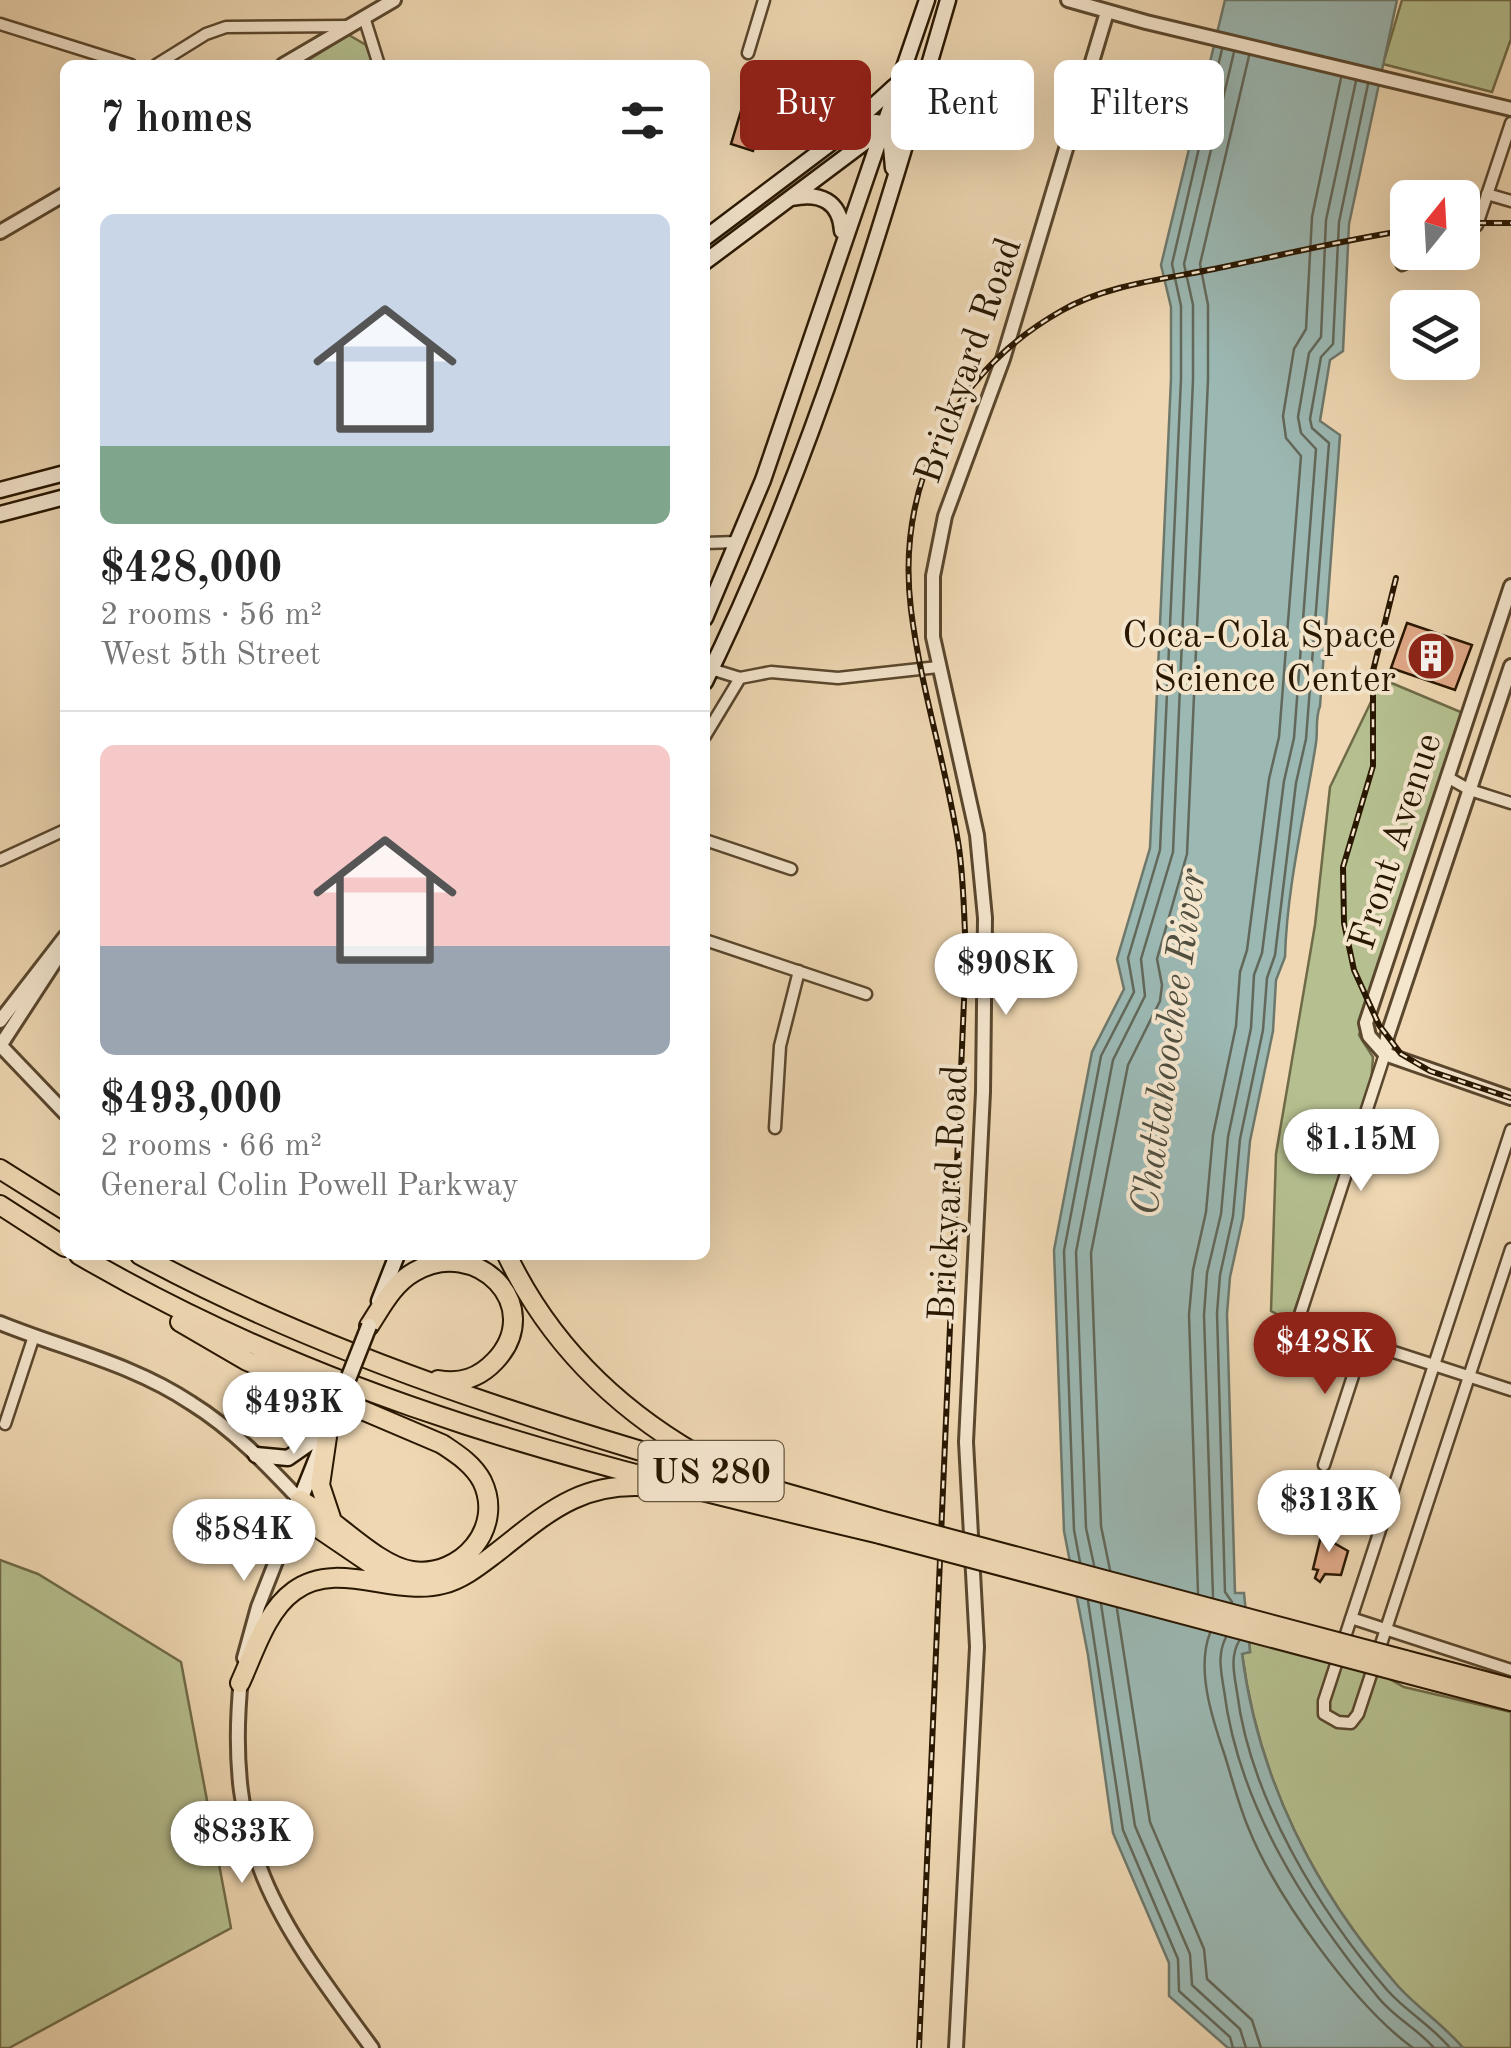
<!DOCTYPE html>
<meta charset="utf-8">
<style>
body{margin:0;font-family:"Old Standard TT",serif;background:#f6f6f6;color:#222;height:100vh;display:flex;flex-direction:column;font-size:38px;white-space:nowrap}
*{box-sizing:border-box;margin:0}
p{font-size:32px;color:#767676}
.icon{flex:none;width:55px;height:55px;fill:none;stroke:currentColor;stroke-width:2;stroke-linecap:round;stroke-linejoin:round}
.map{position:relative;flex:1;overflow:hidden}
.panel{position:absolute;left:60px;top:60px;width:650px;height:1200px;display:flex;flex-direction:column;background:#fff;border-radius:15px;box-shadow:0 10px 40px #0002}
.panel>*{flex:none}
.guide{position:absolute;left:740px;top:60px;width:620px;height:90px;display:flex;gap:20px}
.needle{width:65px;rotate:18deg}
.controls{position:absolute;left:1390px;top:180px;display:grid;gap:20px}
.controls a{display:grid;place-items:center;width:90px;height:90px;border-radius:15px;background:#fff;box-shadow:0 10px 40px #0002;font-size:50px}
.price{position:absolute;translate:-50% -85px;padding:0 22px;border-radius:35px;background:#fff;color:#222;font-size:32px;line-height:65px;filter:drop-shadow(0 2px 5px #0008)}
.price::after{content:'';position:absolute;left:50%;top:60px;width:30px;height:22px;margin-left:-15px;background:inherit;clip-path:polygon(0 0,100% 0,50% 100%)}
.price.on{background:#8f2418;color:#fff}
ul{padding:0;list-style:none}
li{display:grid;align-content:center;gap:20px;height:530px;padding:0 40px}
li+li{border-top:2px solid #e0e0e0}
li span{display:grid;place-items:center;height:310px;border-radius:15px;color:#555}
li>.icon{margin-inline-start:auto}
span .icon{width:180px;height:180px;fill:#fffc;stroke-width:1}
li b{font-size:42px}
h2{display:flex;justify-content:space-between;align-items:center;height:120px;padding:0 40px;font-size:42px}
.tag{padding:0 35px;border-radius:15px;background:#fff;box-shadow:0 10px 40px #0002;font-size:35px;line-height:90px}
.tag.on{background:#8f2418;color:#fff}
.map>svg:first-child{display:block}
</style>
<div class="map">
<svg width="1511" height="2048" viewBox="0 0 1511 2048">
<rect width="100%" height="100%" fill="#eed7b2"/>
<filter id="stains"><feTurbulence type="fractalNoise" baseFrequency=".002" numOctaves="4"/><feColorMatrix values="0 0 0 0 .2 0 0 0 0 .09 0 0 0 0 .02 0 0 0 .5 -.17"/></filter>
<radialGradient id="worn" r=".72"><stop offset=".6" stop-color="#630" stop-opacity="0"/><stop offset="1" stop-color="#630" stop-opacity=".3"/></radialGradient>
<path fill="#b5bf8f" stroke="#6f6b48" stroke-width="2.5" d="M1402 0H1511V39L1492 92 1383 64Z
M349 35 366 45 373 65H300Z
M1382 679 1463 713 1359 1035 1373 1057 1371 1084 1291 1321 1271 1311 1276 1154 1315 925 1330 787Z
M0 1560 38 1574 181 1662 231 1928 9 2048H0Z
M1249 1640 1384 1676 1404 1687 1511 1712V2048H1463C1443 2024 1417 2008 1396 1984 1314 1889 1258 1778 1242 1653L1250 1652Z"/>
<path fill="#9bb8b3" stroke="#6d786c" stroke-width="2.5" d="M1225 0H1397L1349 224 1343 351 1330 360 1320 421 1340 435 1320 706C1315 719 1318 730 1316 743 1305 814 1287 885 1285 957L1276 980 1273 1031 1250 1141 1243 1218 1230 1277 1227 1314 1235 1593H1244L1250 1652 1242 1654C1258 1778 1314 1890 1396 1984 1417 2008 1443 2024 1463 2048H1228L1169 1996V1963L1113 1833 1088 1655 1064 1531 1054 1250 1092 1052 1124 989 1117 959 1150 848 1171 379V307L1161 265Z"/>
<g fill="none" stroke-linecap="round" stroke-linejoin="round">
<path stroke="#62685a" stroke-width="2.5" d="M1080 1562 1074 1530 1064 1251 1101 1056 1134 992 1128 958 1160 850 1181 379V306L1172 264 1222 49
M1094 1565 1086 1528 1076 1252 1113 1060 1145 996 1141 959 1173 852 1193 380V305L1184 264 1234 52
M1110 1570 1101 1526 1091 1253 1128 1065 1160 1001 1162 985 1157 959 1187 854 1208 380V305L1200 264 1249 56
M1198 1593 1189 1315 1193 1270 1206 1212 1213 1135 1236 1026 1240 972 1247 950 1269 779 1279 737 1301 456 1286 438 1283 416 1294 349 1306 329 1312 217 1341 78
M1213 1597 1204 1315 1207 1273 1221 1214 1228 1137 1251 1028 1254 975 1262 953 1284 781 1294 738 1316 449 1301 433 1298 417 1309 353 1321 337 1326 220 1356 81
M1088 1601 1123 1830 1178 1959 1179 1991 1230 2037 1233 2048
M1232 1602 1225 1592 1217 1313 1220 1275 1233 1216 1240 1139 1263 1030 1267 978 1275 955 1296 783 1306 739 1329 443 1312 428 1310 419 1321 357 1333 344 1339 222 1368 84
M1101 1604 1135 1826 1190 1954 1192 1985 1240 2029 1246 2048
M1117 1609 1150 1822 1204 1949 1207 1979 1252 2020 1261 2048
M1210 1633C1196 1669 1212 1718 1224 1753 1232 1778 1238 1803 1248 1827 1275 1895 1354 2005 1413 2048
M1226 1637C1217 1655 1221 1671 1224 1690 1238 1804 1305 1908 1377 1996 1393 2017 1417 2028 1434 2048
M1239 1641C1230 1657 1234 1673 1237 1692 1250 1798 1319 1911 1388 1991 1407 2012 1432 2026 1450 2048"/>
</g>
<path fill="#e1a988" stroke="#291701" stroke-width="2.5" d="M744 101 773 110 771 116 765 115 762 120 753 151 731 144Z
M1407 623 1472 645 1455 690 1391 668Z
M1324 1524 1335 1528 1334 1543 1348 1551 1341 1575 1325 1574 1320 1582 1315 1578 1318 1570 1313 1569Z"/>
<g fill="none" stroke-linecap="round" stroke-linejoin="round">
<g stroke="#5a472d" stroke-width="15">
<path id="minor" d="M364 17 379 65
M0 24 131 65
M748 53 764 0
M156 65 206 34 226 27 348 26
M1487 194 1511 201
M1462 239 1477 225 1511 123
M1402 265 1431 252
M705 543 737 542
M711 669 740 678 771 672 838 678 938 667
M705 736 740 678
M1447 777 1470 790 1511 803
M705 840 791 869
M0 860 65 830
M705 940 866 994
M1385 1054 1298 1321 1511 1390
M775 1128 780 1046 799 971
M1511 1130 1324 1701V1714L1338 1722 1351 1723 1358 1714 1511 1249
M5 1424 34 1336
M1324 1465 1364 1342
M1351 1618 1511 1670"/>
</g>
<g stroke="#5a472d" stroke-width="18">
<path id="tertiary" d="M1068 0 1146 22 1511 109
M283 65 394 0
M0 232 65 194
M0 1021 65 937
M0 1045 65 1113
M0 1046 65 946
M1385 1054 1369 1036 1366 1023 1511 586
M1385 1054 1387 1037 1511 666
M1385 1054 1511 1098
M0 1323C64 1349 133 1364 191 1403 233 1429 267 1465 300 1500L258 1607 244 1658
M241 1678C224 1849 276 1918 372 2048
M956 2048 977 1647 966 1442 983 1092 985 918 977 835 933 637V576L945 516 1003 359 1107 12"/>
</g>
<g stroke="#291701" stroke-width="19">
<path id="secondary" d="M853 130 875 122 889 124 893 168
M792 198C820 192 840 201 842 231
M705 238 839 137 895 86
M705 262 889 124 916 96
M0 490 65 473
M0 514 65 497
M705 618 763 480 927 0
M705 682C811 466 881 231 948 0
M379 1301 397 1255
M256 1455 288 1458 328 1430
M300 1500 320 1450"/>
</g>
<g stroke="#291701" stroke-width="22">
<path id="motorway" d="M0 1169 65 1210
M0 1205 65 1247
M79 1255C337 1406 593 1466 880 1534
M140 1255C373 1381 630 1448 883 1521
M507 1255C551 1347 623 1415 712 1463
M180 1322 247 1361 442 1444C457 1454 473 1464 482 1481 505 1528 461 1578 412 1571 375 1565 335 1518 300 1500
M369 1326C382 1306 393 1284 414 1272 476 1235 547 1306 495 1361 479 1378 461 1384 438 1380
M328 1430 320 1485 331 1518
M301 1500 315 1526 393 1579
M1405 1660 1511 1688
M1401 1672 1511 1701
M240 1683C254 1653 266 1611 294 1591 337 1559 395 1597 443 1584 463 1579 480 1565 496 1553 548 1512 582 1480 653 1487"/>
</g>
<use href="#minor" stroke="#f4e5cd" stroke-width="10"/>
<use href="#tertiary" stroke="#f4e5cd" stroke-width="12"/>
<use href="#secondary" stroke="#f4e5cd" stroke-width="14"/>
<use href="#motorway" stroke="#eed7b2" stroke-width="18"/>
<g stroke="#291701" stroke-width="6">
<path id="rail" d="M1462 223H1511
M1396 578 1373 671V766L1343 867 1344 923 1354 970 1379 1025 1401 1054 1430 1071 1511 1098
M919 2048 966 954C964 919 964 883 959 848 947 768 921 690 911 610 896 486 952 373 1061 311 1106 285 1164 279 1214 269 1278 256 1343 240 1408 230"/>
</g>
<use href="#rail" stroke="#f4e5cd" stroke-width="2.5" stroke-dasharray="8" stroke-linecap="butt"/>
<g stroke="#291701" stroke-width="19" stroke-linecap="butt">
<path id="secondary-bridge" d="M328 1430 369 1326"/>
</g>
<g stroke="#291701" stroke-width="22" stroke-linecap="butt">
<path id="motorway-bridge" d="M883 1521 1405 1660
M880 1534 1401 1672"/>
</g>
<use href="#secondary-bridge" stroke="#f4e5cd" stroke-width="14"/>
<use href="#motorway-bridge" stroke="#eed7b2" stroke-width="18"/>
</g>
<defs>
<g id="building-disc" transform="scale(2.5)"><circle r="9.5" fill="#8f2418" stroke="#f4e5cd"/><path d="M-4-6H4V6H1V3H-1V6H-4ZM-2.5-4.3h1.7v1.8h-1.7ZM.8-4.3h1.7v1.8H.8ZM-2.5-1h1.7V.8h-1.7ZM.8-1h1.7V.8H.8Z" fill="#fff"/></g>
</defs>
<g fill-rule="evenodd">
<use href="#building-disc" x="1431" y="656"/>
</g>
<g text-anchor="middle" stroke-width="8" stroke-linejoin="round" paint-order="stroke">
<rect fill="#f4e5cd" stroke="#66553e" stroke-width="2.5" x="638.5" y="1441" width="145" height="60" rx="8"/>
<g font-size="35" font-weight="bold" fill="#291701">
<text x="711" y="1483">US 280</text>
</g>
<g font-size="38" fill="#291701" stroke="#f4e5cd">
<text transform="translate(967 360) rotate(-71)" y="13">Brickyard Road</text>
<text transform="translate(1394 841) rotate(-72)" y="13">Front Avenue</text>
<text transform="translate(947 1193) rotate(-87)" y="13">Brickyard Road</text>
</g>
<g font-size="38" fill="#291701" stroke="#f4e5cd" text-anchor="end">
<text x="1396" y="647">Coca-Cola Space<tspan x="1396" dy="44">Science Center</tspan></text>
</g>
<g font-size="40" font-style="italic" fill="#514f3f" stroke="#f4e5cd">
<text transform="translate(1167 1042) rotate(-82)" y="14">Chattahoochee River</text>
</g>
</g>
<rect width="100%" height="100%" filter="url(#stains)"/>
<rect width="100%" height="100%" fill="url(#worn)"/>
</svg>
<div class="controls">
<a><svg class="needle" viewBox="-14 -14 28 28"><path d="M0-13l5 13h-10z" fill="#e53935"/><path d="M0 13l5-13h-10z" fill="#767676"/></svg></a>
<a><svg class="icon" aria-label="layers" viewBox="0 0 24 24"><path d="M12 4l9 5-9 5-9-5zM3 14l9 5 9-5"/></svg></a>
</div>
<b class="price" style="left:1006px;top:1018px">$908K</b>
<b class="price" style="left:1361px;top:1194px">$1.15M</b>
<b class="price on" style="left:1325px;top:1397px">$428K</b>
<b class="price" style="left:294px;top:1457px">$493K</b>
<b class="price" style="left:1329px;top:1555px">$313K</b>
<b class="price" style="left:244px;top:1584px">$584K</b>
<b class="price" style="left:242px;top:1886px">$833K</b>
<div class="guide">
<a class="tag on">Buy</a>
<a class="tag">Rent</a>
<a class="tag">Filters</a>
</div>
<section class="panel">
<h2>7 homes<svg class="icon" aria-label="filters" viewBox="0 0 24 24"><path d="M4 7h16M4 17h16"/><circle cx="9" cy="7" r="2"/><circle cx="15" cy="17" r="2"/></svg></h2>
<ul>
<li><span style="background:linear-gradient(#c9d6e8 75%,#7fa58c 0)"><svg class="icon" aria-label="home" viewBox="0 0 24 24"><path d="M3 11l9-7 9 7M6 9v11h12V9"/></svg></span><div><b>$428,000</b><p>2 rooms · 56 m²</p><p>West 5th Street</p></div></li>
<li><span style="background:linear-gradient(#f6c9c9 65%,#9aa5b1 0)"><svg class="icon" aria-label="home" viewBox="0 0 24 24"><path d="M3 11l9-7 9 7M6 9v11h12V9"/></svg></span><div><b>$493,000</b><p>2 rooms · 66 m²</p><p>General Colin Powell Parkway</p></div></li>
</ul>
</section>
</div>
